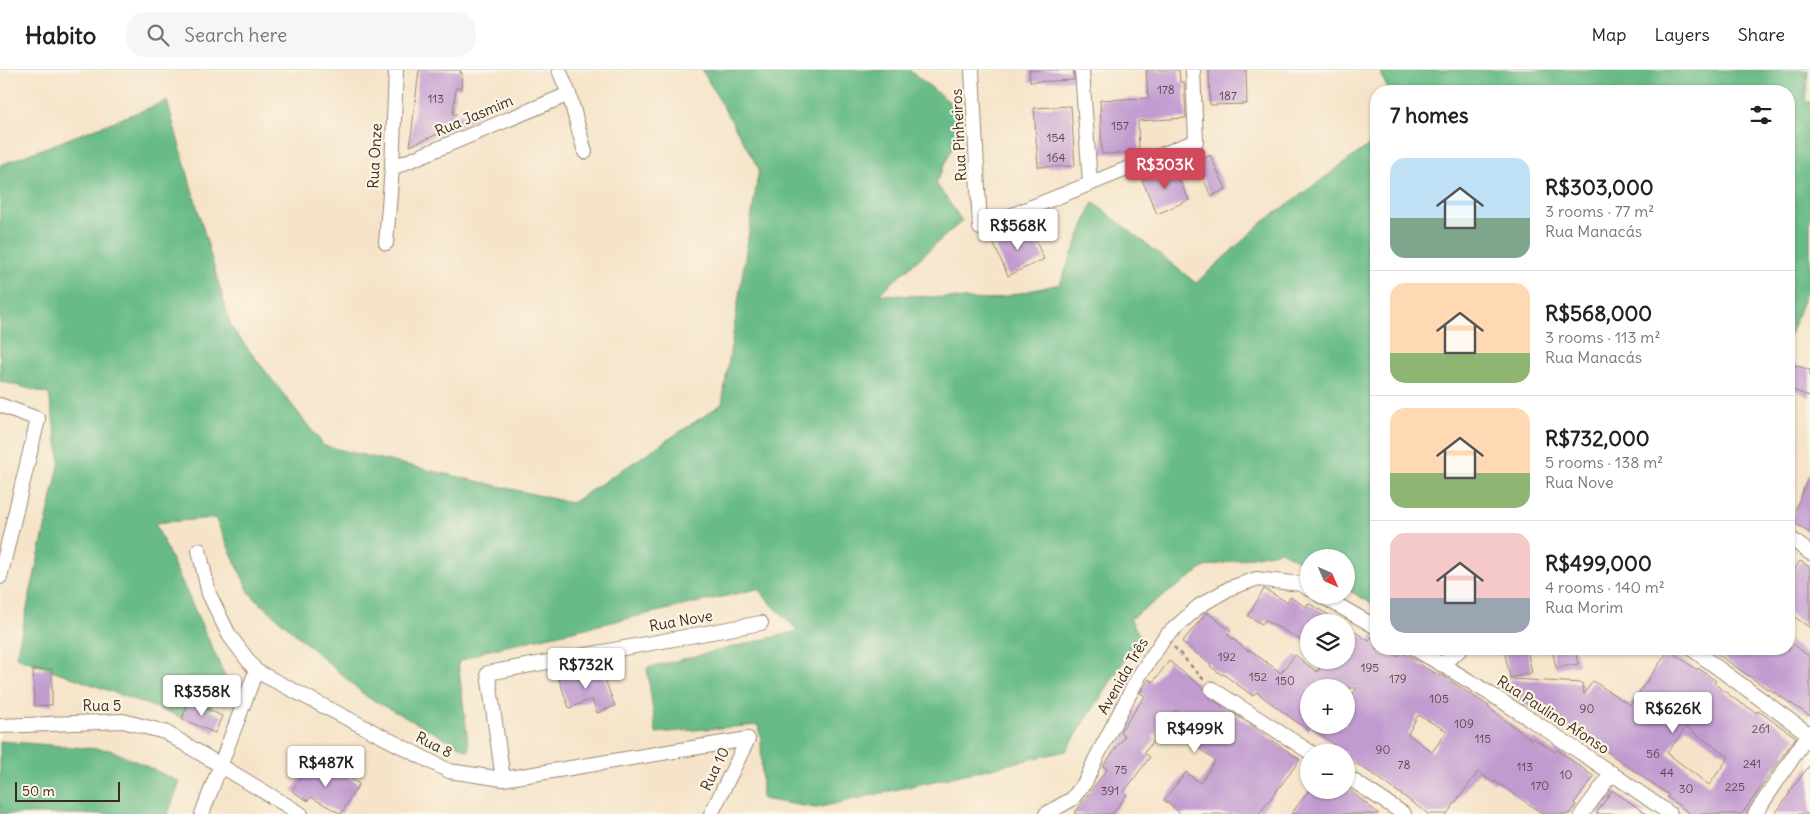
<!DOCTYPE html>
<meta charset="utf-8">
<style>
body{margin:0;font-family:Delius,sans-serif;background:#f6f6f6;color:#222;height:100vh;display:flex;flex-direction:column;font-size:19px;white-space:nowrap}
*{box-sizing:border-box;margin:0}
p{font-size:16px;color:#767676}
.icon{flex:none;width:28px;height:28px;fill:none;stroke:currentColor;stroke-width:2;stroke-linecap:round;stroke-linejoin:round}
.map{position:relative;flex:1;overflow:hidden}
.panel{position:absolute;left:1370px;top:15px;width:425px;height:570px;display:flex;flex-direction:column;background:#fff;border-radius:20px;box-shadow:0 1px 4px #0004}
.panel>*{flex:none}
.needle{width:32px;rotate:135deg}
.buttons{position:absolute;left:1300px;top:479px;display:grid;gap:10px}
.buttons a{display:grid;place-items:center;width:55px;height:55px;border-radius:50%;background:#fff;box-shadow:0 1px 4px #0004;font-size:25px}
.scale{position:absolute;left:15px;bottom:12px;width:105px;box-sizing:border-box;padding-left:5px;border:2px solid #3b2a1e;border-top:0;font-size:14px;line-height:18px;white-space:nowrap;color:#3b2a1e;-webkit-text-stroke:4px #fcf5e5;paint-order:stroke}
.price{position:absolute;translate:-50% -42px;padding:0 11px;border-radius:5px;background:#fff;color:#222;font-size:16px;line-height:32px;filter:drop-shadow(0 1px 2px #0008)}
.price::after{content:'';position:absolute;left:50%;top:30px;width:15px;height:11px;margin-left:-8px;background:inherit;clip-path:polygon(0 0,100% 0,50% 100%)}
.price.current{background:#d1495b;color:#fff}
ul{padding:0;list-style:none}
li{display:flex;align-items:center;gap:15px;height:125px;padding:0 20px}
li+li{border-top:1px solid #e0e0e0}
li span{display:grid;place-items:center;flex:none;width:140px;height:100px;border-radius:15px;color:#555}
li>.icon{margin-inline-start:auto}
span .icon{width:60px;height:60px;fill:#fffc;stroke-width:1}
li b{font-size:21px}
h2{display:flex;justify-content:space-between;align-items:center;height:60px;padding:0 20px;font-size:21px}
header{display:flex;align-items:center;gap:30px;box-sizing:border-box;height:70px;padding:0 25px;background:#fff;border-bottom:1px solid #e0e0e0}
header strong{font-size:24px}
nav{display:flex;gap:28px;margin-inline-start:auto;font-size:18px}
.search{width:350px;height:45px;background:#f6f6f6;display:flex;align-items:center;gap:12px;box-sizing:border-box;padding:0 18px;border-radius:20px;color:#767676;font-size:19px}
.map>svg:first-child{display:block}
</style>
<header>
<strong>Habito</strong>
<div class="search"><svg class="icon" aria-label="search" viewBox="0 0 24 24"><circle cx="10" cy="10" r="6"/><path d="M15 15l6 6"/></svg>Search here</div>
<nav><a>Map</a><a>Layers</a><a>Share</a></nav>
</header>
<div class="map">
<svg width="1810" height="744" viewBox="0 0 1810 744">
<rect width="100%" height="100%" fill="#fcf5e5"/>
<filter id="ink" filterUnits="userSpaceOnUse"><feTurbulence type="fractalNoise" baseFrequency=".02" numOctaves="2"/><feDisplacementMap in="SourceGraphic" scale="10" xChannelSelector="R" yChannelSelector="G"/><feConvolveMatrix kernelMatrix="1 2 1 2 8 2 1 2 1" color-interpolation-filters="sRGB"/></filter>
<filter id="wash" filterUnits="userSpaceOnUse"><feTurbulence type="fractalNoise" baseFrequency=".0096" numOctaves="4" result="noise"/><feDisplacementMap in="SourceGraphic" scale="20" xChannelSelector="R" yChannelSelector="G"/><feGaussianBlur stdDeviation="1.12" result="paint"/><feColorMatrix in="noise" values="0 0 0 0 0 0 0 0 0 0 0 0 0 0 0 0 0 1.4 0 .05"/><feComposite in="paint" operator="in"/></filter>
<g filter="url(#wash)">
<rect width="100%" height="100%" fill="#f5e4c9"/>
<path fill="#68bb87" stroke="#527252" d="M702 0H909L967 46 936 113 962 151 879 224 989 230 1060 214 1093 132 1196 213 1262 153 1376 70V536L1346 519V488H1309V497L1281 481 1205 497 1130 549 1140 566 1066 681 816 738 762 729 761 670 758 655 656 663 647 598 798 561 757 519 485 581 458 592 469 681 367 627 250 524 215 448 155 453 225 606 203 655 16 587 60 391 49 324 0 311V95L167 31 231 257 324 376 572 433 722 334 759 99Z
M1380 0H1808L1805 32H1810V212L1789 267V21H1388Z
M0 671 111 680 180 712 168 744H0Z"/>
<g id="blocks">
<path fill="#c19bd0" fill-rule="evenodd" d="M419 0H461L460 3H462L461 18H456L453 44 480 46 410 76Z
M1029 0H1073L1074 10 1030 12Z
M1146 0H1179L1180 12H1184L1186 48 1138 51 1139 82 1102 84 1100 30 1148 28Z
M1209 0H1246L1247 34 1210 35Z
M1071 36 1075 96 1038 97 1034 38Z
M1210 85 1226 119 1211 126 1196 92Z
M1173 96 1189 130 1157 144 1142 110Z
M1029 156 1044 189 1008 206 993 172Z
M1795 295 1810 300V327L1789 318V312Z
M1809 405H1810V463L1791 451Z
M1800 491 1810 497V558L1789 543V508Z
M1264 519 1287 532 1290 527 1306 537 1308 533 1341 552H1309V564L1304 572 1265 550 1262 554 1248 546Z
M1207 542 1231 561 1228 565 1248 581 1250 580 1281 603 1295 585 1317 602 1325 590H1346V556L1369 571 1373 565 1376 566V579H1386L1398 587 1401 582 1421 593 1420 595 1441 606 1442 605 1443 606 1489 636 1488 637 1532 670 1533 668 1555 682 1557 679 1594 707 1574 733 1576 735 1569 744H1543L1495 711 1494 713 1478 702 1447 744H1428L1376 706 1355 693V694L1346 687V682H1340L1341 680 1309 656V661L1256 622 1253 626 1223 604 1222 605 1210 596 1211 595 1182 572ZM1309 618H1357L1346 632V655H1309ZM1418 645 1447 661 1432 682 1408 664Z
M1789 571 1810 587V646L1769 619V620L1710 579H1789Z
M1504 579H1527L1532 603 1510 608Z
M1552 579H1575L1578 594 1556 598Z
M1669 580 1697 600 1698 598 1716 611 1714 613 1736 630 1757 643 1758 641 1796 667 1742 744H1691L1667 727 1669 725 1582 664 1581 666 1560 651 1557 655 1506 620 1510 609 1582 613 1584 624 1593 611 1630 635ZM1686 657 1729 687 1709 715 1667 683Z
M1169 591 1203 618 1207 626 1254 657 1300 690 1259 744H1181L1164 730 1186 702 1200 713 1215 691 1195 675 1204 663 1175 640 1153 667 1155 669 1144 683 1150 687 1124 722 1127 725 1112 744H1074L1107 699 1103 696 1125 666 1120 662 1145 626 1140 623 1143 618 1149 609 1153 612Z
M575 598 579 611 602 602 615 636 597 643 592 629 569 638 557 604Z
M52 599V635L34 636 33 600Z
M189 631 222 646 215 663 182 649Z
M311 691 341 709 343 704 359 714 341 744 311 727 308 731 292 721Z
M1810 695V744H1775L1790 723 1789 722Z
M1347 718 1379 744H1291L1309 720H1346Z
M1612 720 1635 736 1646 744H1596Z"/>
</g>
</g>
<g filter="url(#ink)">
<use href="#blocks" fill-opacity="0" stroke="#988774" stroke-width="1"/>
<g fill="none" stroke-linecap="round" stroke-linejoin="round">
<g stroke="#988774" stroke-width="16">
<path id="minor" d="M559 0 569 24 585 82
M972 0 980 158 1196 71 1193 0
M1082 0 1090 113
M392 98 569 24
M386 173 392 98 396 0
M0 335 38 349 0 507
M1789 467 1810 483
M199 480 209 524 229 565 256 601 449 701 503 709 748 669
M1320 525 1376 557
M1415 579C1503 629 1588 686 1670 744
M1692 579 1810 665
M1442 594 1461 579
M1212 619 1310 682
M0 656 123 651 165 662 301 744
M1346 706 1404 744
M503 709 488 603 761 553
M202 744 256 601
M711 744 748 669
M1046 744 1072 729 1086 711 1095 690 1139 606 1165 567 1199 536 1230 518 1256 509 1301 514 1309 519
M1582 744 1612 703
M1755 744 1810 662"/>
</g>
<path stroke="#988774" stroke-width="2.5" stroke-dasharray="4 4" stroke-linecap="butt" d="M1174 577 1204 610"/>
<use href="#minor" stroke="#fff" stroke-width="14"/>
</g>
</g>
<g text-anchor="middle" stroke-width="4.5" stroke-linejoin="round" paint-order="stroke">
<g font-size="12" fill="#5c464a">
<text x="1166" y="24">178</text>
<text x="1228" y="30">187</text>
<text x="436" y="33">113</text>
<text x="1120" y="60">157</text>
<text x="1056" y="72">154</text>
<text x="1056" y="92">164</text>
<text x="1227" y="591">192</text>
<text x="1370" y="602">195</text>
<text x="1258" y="611">152</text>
<text x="1398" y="613">179</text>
<text x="1285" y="615">150</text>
<text x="1439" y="633">105</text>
<text x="1587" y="643">90</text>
<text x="1464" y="658">109</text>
<text x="1761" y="663">261</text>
<text x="1483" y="673">115</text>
<text x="1383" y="684">90</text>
<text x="1653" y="688">56</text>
<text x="1752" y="698">241</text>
<text x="1404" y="699">78</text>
<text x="1525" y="701">113</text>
<text x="1121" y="704">75</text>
<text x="1667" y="707">44</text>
<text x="1566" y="709">10</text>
<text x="1540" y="720">170</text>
<text x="1735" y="721">225</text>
<text x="1686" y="723">30</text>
<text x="1110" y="725">391</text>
</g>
<g font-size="15" fill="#3b2a1e" stroke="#fcf5e5">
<text transform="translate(474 46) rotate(-23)" y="5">Rua Jasmim</text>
<text transform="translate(959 65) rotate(-93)" y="5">Rua Pinheiros</text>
<text transform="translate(375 86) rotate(-87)" y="5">Rua Onze</text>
<text transform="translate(681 551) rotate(-10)" y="5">Rua Nove</text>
<text transform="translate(1123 606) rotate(-60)" y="5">Avenida Três</text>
<text x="102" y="641">Rua 5</text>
<text transform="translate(1553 645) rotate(33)" y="5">Rua Paulino Afonso</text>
<text transform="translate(434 675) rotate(27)" y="5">Rua 8</text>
<text transform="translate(715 699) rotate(-64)" y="5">Rua 10</text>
</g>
</g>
</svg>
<div class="buttons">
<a><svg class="needle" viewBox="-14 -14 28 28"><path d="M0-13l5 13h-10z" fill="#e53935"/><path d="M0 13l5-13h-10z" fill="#767676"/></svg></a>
<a><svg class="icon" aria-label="layers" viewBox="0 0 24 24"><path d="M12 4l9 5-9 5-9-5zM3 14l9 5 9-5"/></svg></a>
<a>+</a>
<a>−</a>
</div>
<div class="scale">50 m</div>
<b class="price current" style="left:1165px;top:120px">R$303K</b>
<b class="price" style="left:1018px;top:181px">R$568K</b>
<b class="price" style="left:586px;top:620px">R$732K</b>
<b class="price" style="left:202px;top:647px">R$358K</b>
<b class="price" style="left:1673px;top:664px">R$626K</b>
<b class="price" style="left:1195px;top:684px">R$499K</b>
<b class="price" style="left:326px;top:718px">R$487K</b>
<section class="panel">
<h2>7 homes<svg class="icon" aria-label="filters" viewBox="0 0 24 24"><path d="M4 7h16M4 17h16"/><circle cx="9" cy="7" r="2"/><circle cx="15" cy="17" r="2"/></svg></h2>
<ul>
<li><span style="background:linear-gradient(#bfe0f5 60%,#7fa58c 0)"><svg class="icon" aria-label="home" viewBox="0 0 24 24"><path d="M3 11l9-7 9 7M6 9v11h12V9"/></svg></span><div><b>R$303,000</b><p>3 rooms · 77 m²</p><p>Rua Manacás</p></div></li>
<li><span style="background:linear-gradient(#ffd9b3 70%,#8fb573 0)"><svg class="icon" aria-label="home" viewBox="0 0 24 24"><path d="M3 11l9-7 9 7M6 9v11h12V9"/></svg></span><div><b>R$568,000</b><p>3 rooms · 113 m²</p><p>Rua Manacás</p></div></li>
<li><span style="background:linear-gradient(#ffd9b3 65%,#8fb573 0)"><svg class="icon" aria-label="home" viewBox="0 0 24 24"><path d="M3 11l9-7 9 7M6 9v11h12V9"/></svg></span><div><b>R$732,000</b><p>5 rooms · 138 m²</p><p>Rua Nove</p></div></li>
<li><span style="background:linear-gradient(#f6c9c9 65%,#9aa5b1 0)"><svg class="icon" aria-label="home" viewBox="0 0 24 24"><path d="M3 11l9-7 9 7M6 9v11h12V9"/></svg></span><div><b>R$499,000</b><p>4 rooms · 140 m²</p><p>Rua Morim</p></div></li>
</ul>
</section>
</div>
